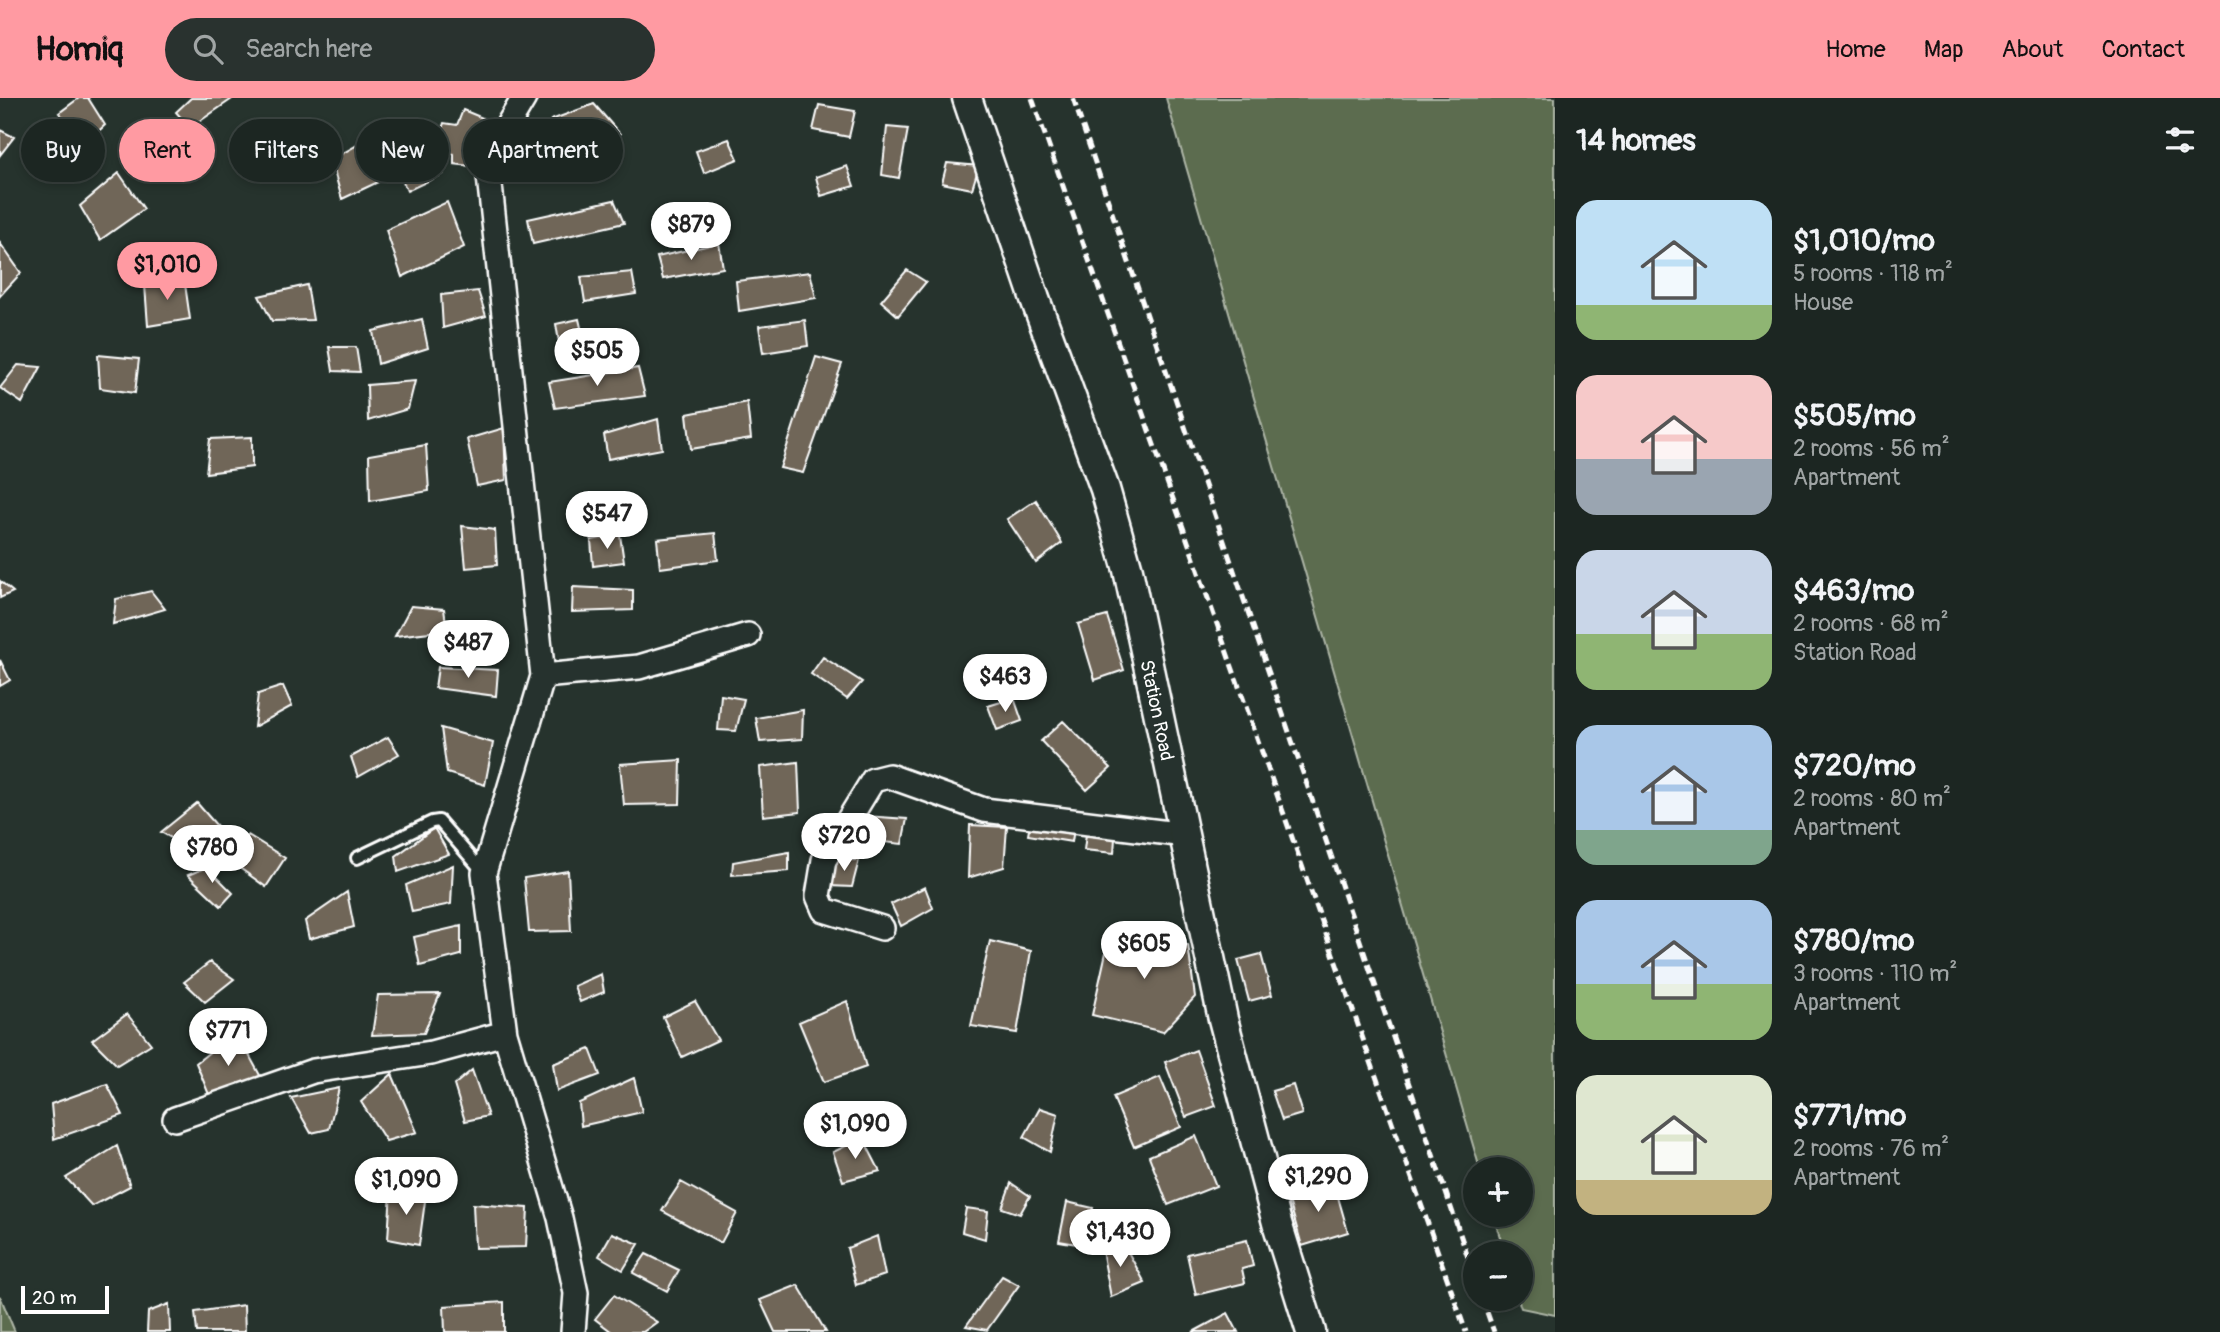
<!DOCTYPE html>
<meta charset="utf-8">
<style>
body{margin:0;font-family:Pangolin,sans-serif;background:#29322f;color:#f1f3f6;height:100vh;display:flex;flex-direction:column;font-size:26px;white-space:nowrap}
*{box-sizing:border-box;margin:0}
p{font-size:23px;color:#a0a5a5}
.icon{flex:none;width:38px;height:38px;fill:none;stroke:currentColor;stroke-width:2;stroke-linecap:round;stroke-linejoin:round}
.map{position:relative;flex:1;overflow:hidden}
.sheet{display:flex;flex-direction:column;background:#1c2622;width:665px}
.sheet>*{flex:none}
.guide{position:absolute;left:21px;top:21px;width:665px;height:63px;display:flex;gap:14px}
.tools{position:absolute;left:1463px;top:1059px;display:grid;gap:14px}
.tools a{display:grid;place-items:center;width:70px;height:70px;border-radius:50%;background:#1c2622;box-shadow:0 4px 10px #0003,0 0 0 2px #3a4340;font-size:35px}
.scale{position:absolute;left:21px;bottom:18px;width:88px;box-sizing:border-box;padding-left:7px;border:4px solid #fff;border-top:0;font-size:19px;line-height:24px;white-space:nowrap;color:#fff;-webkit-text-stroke:5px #26332d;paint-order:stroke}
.price{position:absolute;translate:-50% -60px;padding:0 16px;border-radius:24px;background:#fff;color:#222;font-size:23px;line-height:46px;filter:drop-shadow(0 2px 4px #0008)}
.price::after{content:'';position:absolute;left:50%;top:42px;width:21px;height:16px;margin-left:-10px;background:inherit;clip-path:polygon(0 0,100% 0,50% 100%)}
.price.current{background:#ff9aa2;color:#111}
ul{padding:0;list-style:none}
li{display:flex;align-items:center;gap:21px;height:175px;padding:0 21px}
li span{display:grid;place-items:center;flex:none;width:196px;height:140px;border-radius:21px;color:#555}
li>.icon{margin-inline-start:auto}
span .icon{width:84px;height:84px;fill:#fffc;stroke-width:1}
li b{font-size:30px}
h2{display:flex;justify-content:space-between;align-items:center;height:84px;padding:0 21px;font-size:30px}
.tag{padding:0 24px;border-radius:32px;background:#1c2622;box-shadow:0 4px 10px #0003,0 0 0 2px #3a4340;font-size:24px;line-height:63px}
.tag.current{background:#ff9aa2;color:#111}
header{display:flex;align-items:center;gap:42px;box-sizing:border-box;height:98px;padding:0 35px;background:#ff9aa2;color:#111}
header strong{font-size:33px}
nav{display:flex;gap:38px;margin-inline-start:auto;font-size:24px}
.search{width:490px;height:63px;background:#29322f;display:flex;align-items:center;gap:18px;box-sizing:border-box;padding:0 24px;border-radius:38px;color:#a0a5a5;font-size:26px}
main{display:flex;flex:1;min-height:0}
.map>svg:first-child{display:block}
</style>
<header>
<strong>Homiq</strong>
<div class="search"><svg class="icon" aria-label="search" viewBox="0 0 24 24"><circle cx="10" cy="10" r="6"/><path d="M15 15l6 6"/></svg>Search here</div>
<nav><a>Home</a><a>Map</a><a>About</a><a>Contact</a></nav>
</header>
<main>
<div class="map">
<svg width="1555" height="1234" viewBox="0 0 1555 1234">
<rect width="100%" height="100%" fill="#26332d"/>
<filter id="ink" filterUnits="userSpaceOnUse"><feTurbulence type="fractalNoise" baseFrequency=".0143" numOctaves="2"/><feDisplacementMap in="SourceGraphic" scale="14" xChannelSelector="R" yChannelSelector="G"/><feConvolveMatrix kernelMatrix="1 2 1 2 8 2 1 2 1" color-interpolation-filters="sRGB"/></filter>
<g filter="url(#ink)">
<path fill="#5c6c4f" stroke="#aeb6a7" stroke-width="2" d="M1166 0H1555V1217L1521 1210 1518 1201 1521 1200V1155H1505L1493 1117 1521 1116V1071H1480Z
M0 1198 15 1234H0Z"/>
<path fill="#706658" stroke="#fff" stroke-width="2" d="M79 0H88L105 27 86 45 59 15Z
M191 0H232V1L190 30 176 14Z
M594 6 620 36 572 64 551 22Z
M819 7 855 13 849 39 813 32Z
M463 12 490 23 478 69 454 66V56L435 51 444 25 457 27Z
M887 29 908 31 899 80 882 77Z
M0 32 14 39 0 57Z
M729 41 738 61 704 75 696 53Z
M361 45 378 84 342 101 331 62Z
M419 49 443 76 407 93 391 56Z
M947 65 979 68 972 91 942 85Z
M847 68 854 88 821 98 816 79Z
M119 75 144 111 100 142 80 108Z
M614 102 624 125 533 146 528 121Z
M447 104 464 149 402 179 386 132Z
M0 145 21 175 0 198Z
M719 145 723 170 663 181 657 159Z
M907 172 926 184 898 218 881 203Z
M632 174 636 196 585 204 581 179Z
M810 174 816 200 739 213 736 183Z
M184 179 190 221 148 228 145 187Z
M307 187 313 222 272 223 259 198Z
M478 193 486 218 443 230 441 197Z
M422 221 428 250 378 266 373 233Z
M579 221 586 251 561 256 556 226Z
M805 222 808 248 763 255 759 228Z
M329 249H356L360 274 333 273Z
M98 257 139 261 135 295 100 290Z
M816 259 842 266 803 375 780 370Z
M18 267 41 269 22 305 0 290Z
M638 270 645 298 555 310 549 284Z
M415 283 408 311 368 323 367 287Z
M747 304 751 341 691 351 687 316Z
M658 321 662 351 608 361 604 337Z
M504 330 506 382 477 388 467 341Z
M252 339V369L206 375 210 341Z
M426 347 429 393 370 403 369 357Z
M1036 402 1062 445 1036 465 1007 421Z
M462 428 495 432 497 467 466 470Z
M715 435 718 462 660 470 657 441Z
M620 437 624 464 593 468 591 442Z
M0 483 13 494 0 500Z
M573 489 633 492V512L572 514Z
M151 493 165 511 113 526 116 501Z
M411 508 444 511 447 532 395 538Z
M1107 518 1124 572 1095 582 1078 526Z
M823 559 862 584 847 601 811 576Z
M0 562 10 582 0 588Z
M438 569 498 572 496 598 435 590Z
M283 588 292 608 254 629 258 596Z
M721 597 744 601 736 633 718 632Z
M1014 600 1022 623 997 632 988 608Z
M803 612 802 641 760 644 756 620Z
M1063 623 1111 670 1087 692 1041 643Z
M441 630 493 645 485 687 447 675Z
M388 639 399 656 358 679 351 659Z
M681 662 680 706 624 707 620 666Z
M798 664 800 714 763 718 760 669Z
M197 705 224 736 203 758 161 734Z
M865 718 907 721 902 746 856 741Z
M1030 726 1074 730 1072 744 1028 737Z
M970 727 1007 729 1004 769 968 780Z
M434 730 449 756 398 774 396 758Z
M1086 736 1115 740 1114 755 1084 752Z
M248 737 285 760 266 789 223 758Z
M789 754V773L732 777 733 764Z
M834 762H859L852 789 829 788Z
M453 767 451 806 412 814 406 787Z
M207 769 233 795 221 808 188 777Z
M568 773 571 833 529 834 524 780Z
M925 789 933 810 901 828 891 806Z
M347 794 354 829 309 841 305 823Z
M461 828V857L420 868 414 839Z
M1111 832 1188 847 1195 899 1163 934 1092 917Z
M990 843 1031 853 1017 935 971 928Z
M1261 856 1272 897 1249 903 1238 862Z
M210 864 234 881 205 904 184 884Z
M601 876 604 894 580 904 574 888Z
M440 896 424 935 372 937 378 897Z
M695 903 718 942 682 959 663 919Z
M847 903 866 969 824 984 799 924Z
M127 916 151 946 117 967 92 942Z
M236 933 262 981 212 1004 196 965Z
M590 951 600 977 557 993 553 966Z
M1196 952 1216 1008 1186 1019 1165 964Z
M472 972 488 1018 465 1023 454 987Z
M392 976 417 1034 386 1043 361 1004Z
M1160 979 1181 1029 1134 1049 1113 999Z
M634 980 642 1014 581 1028 579 1005Z
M107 986 123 1017 54 1041 51 1006Z
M1293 987 1302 1016 1282 1022 1272 993Z
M339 990 329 1031 311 1035 291 1000Z
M1040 1010 1058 1016 1050 1054 1024 1039Z
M1196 1038 1216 1088 1168 1107 1149 1058Z
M863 1040 880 1073 843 1083 833 1054Z
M117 1048 130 1088 92 1108 66 1080Z
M681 1084 737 1115 721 1145 662 1113Z
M1011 1085 1030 1098 1020 1116 1002 1110Z
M1334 1085 1348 1134 1302 1148 1288 1099Z
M391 1093 426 1096 419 1147 388 1141Z
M1067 1104 1093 1110 1083 1147 1059 1143Z
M473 1106 528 1110 526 1149 475 1150Z
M966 1110 988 1113 985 1141 962 1134Z
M612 1135 639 1146 623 1172 599 1158Z
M877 1138 885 1177 856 1187 847 1150Z
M1247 1142 1253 1168 1242 1171 1245 1185 1196 1197 1187 1156Z
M1122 1143 1145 1185 1111 1199 1101 1147Z
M646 1156 679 1172 667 1193 633 1175Z
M1002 1178 1019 1187 987 1232 966 1228Z
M798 1187 826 1234H775L760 1202Z
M614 1197 657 1224 643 1234H612L595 1221Z
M504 1204V1234H445L444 1208Z
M169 1206 170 1234H147L148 1214Z
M244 1207 245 1234H197L195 1214Z
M1228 1215 1238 1234H1193Z"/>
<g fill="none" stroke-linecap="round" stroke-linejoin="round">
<g stroke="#fff" stroke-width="16">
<path id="service" d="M357 760 432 724 439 723 484 775"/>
</g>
<g stroke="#fff" stroke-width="28">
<path id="minor" d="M524 0 499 42 489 78 543 578 484 775 505 935 560 1120 576 1195 573 1234
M543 578 639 569 748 537
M882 830 824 812 818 798 824 762 873 682 889 678 984 712 1185 737
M175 1021 313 973 431 955 505 935"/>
</g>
<g stroke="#fff" stroke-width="33">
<g id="tertiary">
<path id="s1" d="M967 0 1035 201 1105 391 1128 472 1223 921 1277 1125 1311 1234"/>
</g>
</g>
<use href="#service" stroke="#26332d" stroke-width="10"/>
<use href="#minor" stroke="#26332d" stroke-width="23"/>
<use href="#tertiary" stroke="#26332d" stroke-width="28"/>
<path stroke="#fff" stroke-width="5" stroke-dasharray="10 5" stroke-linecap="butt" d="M1032 0 1466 1234
M1073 0 1475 1180
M1482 1200 1494 1234"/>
</g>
</g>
<g text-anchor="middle" stroke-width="5" stroke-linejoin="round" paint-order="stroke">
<g font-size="19" fill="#fff" stroke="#26332d">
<text dy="7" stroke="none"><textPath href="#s1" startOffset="642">Station Road</textPath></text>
</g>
</g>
</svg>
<div class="tools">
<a>+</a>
<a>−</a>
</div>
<div class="scale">20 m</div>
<b class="price" style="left:691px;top:164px">$879</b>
<b class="price current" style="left:167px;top:204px">$1,010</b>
<b class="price" style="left:597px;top:290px">$505</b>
<b class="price" style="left:607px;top:453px">$547</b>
<b class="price" style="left:468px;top:582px">$487</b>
<b class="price" style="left:1005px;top:616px">$463</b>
<b class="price" style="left:844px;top:775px">$720</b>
<b class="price" style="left:212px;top:787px">$780</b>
<b class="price" style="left:1144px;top:883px">$605</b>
<b class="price" style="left:228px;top:970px">$771</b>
<b class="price" style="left:855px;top:1063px">$1,090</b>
<b class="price" style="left:1318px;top:1116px">$1,290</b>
<b class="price" style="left:406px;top:1119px">$1,090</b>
<b class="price" style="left:1120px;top:1171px">$1,430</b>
<div class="guide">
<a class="tag">Buy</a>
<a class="tag current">Rent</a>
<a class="tag">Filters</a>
<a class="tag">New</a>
<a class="tag">Apartment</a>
</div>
</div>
<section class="sheet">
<h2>14 homes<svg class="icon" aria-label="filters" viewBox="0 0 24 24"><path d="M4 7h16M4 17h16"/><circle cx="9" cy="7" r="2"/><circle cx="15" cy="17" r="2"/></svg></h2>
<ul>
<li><span style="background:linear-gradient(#bfe0f5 75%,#8fb573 0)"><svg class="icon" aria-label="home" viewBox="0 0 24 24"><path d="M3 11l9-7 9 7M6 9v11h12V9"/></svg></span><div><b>$1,010/mo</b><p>5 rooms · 118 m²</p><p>House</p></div></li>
<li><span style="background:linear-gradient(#f6c9c9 60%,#9aa5b1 0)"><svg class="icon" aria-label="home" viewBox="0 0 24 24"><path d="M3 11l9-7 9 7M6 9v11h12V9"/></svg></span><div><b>$505/mo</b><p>2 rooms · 56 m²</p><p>Apartment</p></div></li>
<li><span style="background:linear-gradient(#c9d6e8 60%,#8fb573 0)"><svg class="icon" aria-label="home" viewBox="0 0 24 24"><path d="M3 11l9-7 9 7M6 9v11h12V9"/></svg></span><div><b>$463/mo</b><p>2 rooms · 68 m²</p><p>Station Road</p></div></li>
<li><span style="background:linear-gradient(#a9c7e8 75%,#7fa58c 0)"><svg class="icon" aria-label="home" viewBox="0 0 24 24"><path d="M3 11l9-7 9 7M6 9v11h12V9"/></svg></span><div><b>$720/mo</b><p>2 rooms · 80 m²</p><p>Apartment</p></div></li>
<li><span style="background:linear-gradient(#a9c7e8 60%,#8fb573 0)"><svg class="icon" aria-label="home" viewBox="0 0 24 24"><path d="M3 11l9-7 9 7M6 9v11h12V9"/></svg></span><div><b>$780/mo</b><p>3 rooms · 110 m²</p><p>Apartment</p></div></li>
<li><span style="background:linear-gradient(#dfe7d0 75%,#c2b280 0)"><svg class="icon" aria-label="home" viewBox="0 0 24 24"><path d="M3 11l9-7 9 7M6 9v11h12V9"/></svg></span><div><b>$771/mo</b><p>2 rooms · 76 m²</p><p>Apartment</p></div></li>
</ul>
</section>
</main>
